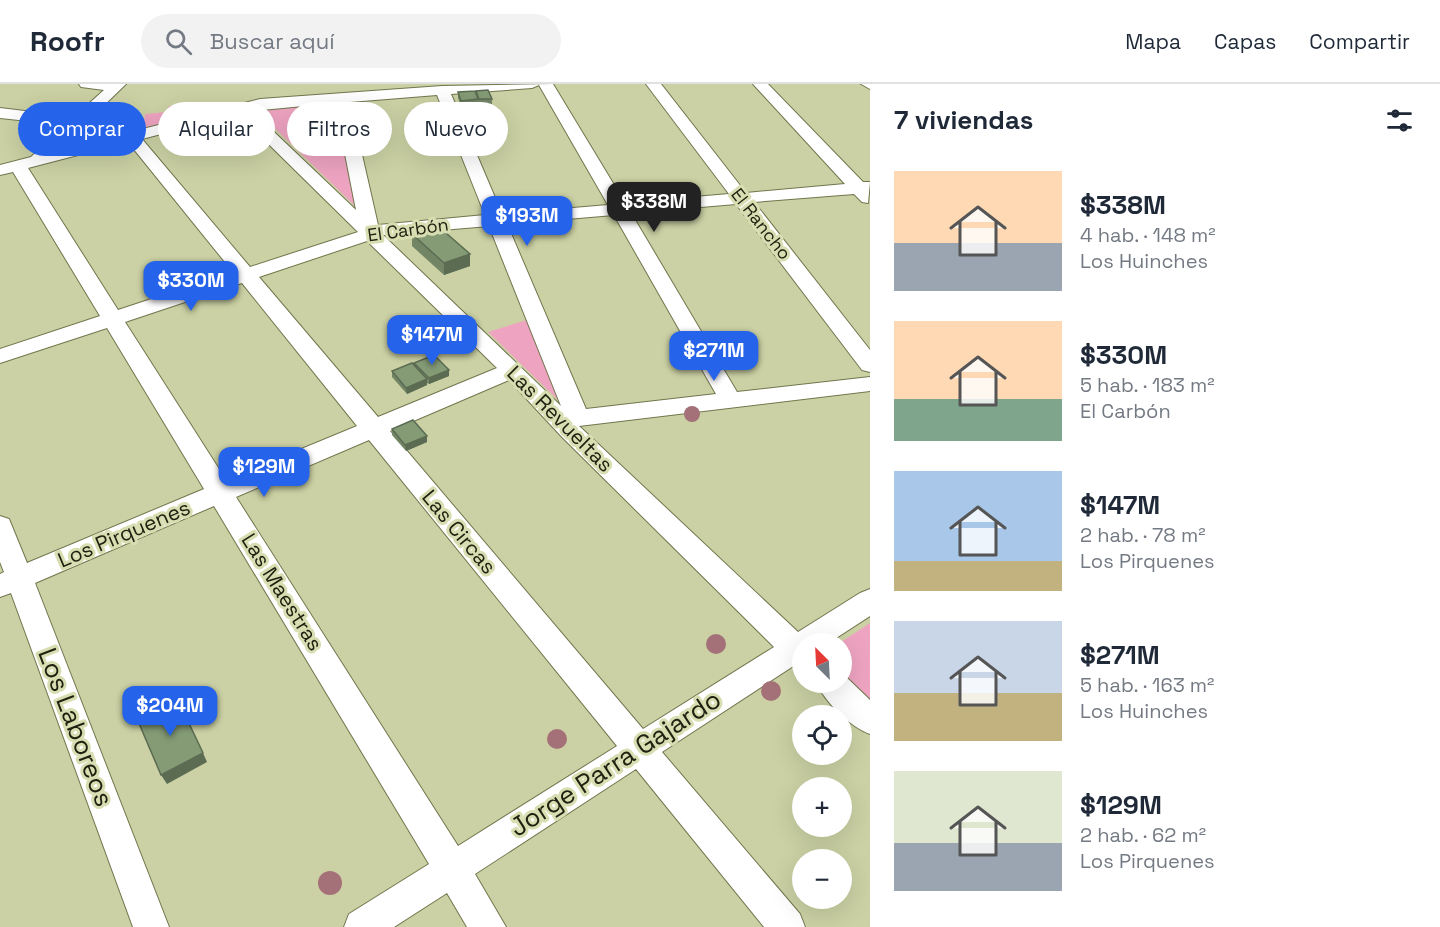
<!DOCTYPE html>
<html lang="es">
<meta charset="utf-8">
<style>
body{margin:0;font-family:"Space Grotesk",sans-serif;background:#f2f2f3;color:#1f2937;height:100vh;display:flex;flex-direction:column;font-size:22px;white-space:nowrap}
*{box-sizing:border-box;margin:0}
p{font-size:20px;color:#747a83}
.icon{flex:none;width:33px;height:33px;fill:none;stroke:currentColor;stroke-width:2;stroke-linecap:round;stroke-linejoin:round}
.map{position:relative;flex:1;overflow:hidden}
.side{display:flex;flex-direction:column;background:#fff;width:570px}
.side>*{flex:none}
.banner{position:absolute;left:18px;top:18px;width:570px;height:54px;display:flex;gap:12px}
.needle{width:39px;rotate:336deg}
.buttons{position:absolute;left:792px;top:549px;display:grid;gap:12px}
.buttons a{display:grid;place-items:center;width:60px;height:60px;border-radius:50%;background:#fff;box-shadow:0 6px 24px #0002;font-size:30px}
.price{position:absolute;translate:-50% -51px;padding:0 14px;border-radius:12px;background:#2563eb;color:#fff;font-size:20px;line-height:39px;filter:drop-shadow(0 2px 3px #0008)}
.price::after{content:'';position:absolute;left:50%;top:36px;width:18px;height:14px;margin-left:-9px;background:inherit;clip-path:polygon(0 0,100% 0,50% 100%)}
.price.active{background:#222;color:#fff}
ul{padding:0;list-style:none}
li{display:flex;align-items:center;gap:18px;height:150px;padding:0 24px}
li span{display:grid;place-items:center;flex:none;width:168px;height:120px;border-radius:0px;color:#555}
li>.icon{margin-inline-start:auto}
span .icon{width:72px;height:72px;fill:#fffc;stroke-width:1}
li b{font-size:26px}
h2{display:flex;justify-content:space-between;align-items:center;height:72px;padding:0 24px;font-size:26px}
.tag{padding:0 21px;border-radius:27px;background:#fff;box-shadow:0 6px 24px #0002;font-size:21px;line-height:54px}
.tag.active{background:#2563eb;color:#fff}
header{display:flex;align-items:center;gap:36px;box-sizing:border-box;height:84px;padding:0 30px;background:#fff;border-bottom:2px solid #e0e1e3}
header strong{font-size:28px}
nav{display:flex;gap:33px;margin-inline-start:auto;font-size:21px}
.search{width:420px;height:54px;background:#f2f2f3;display:flex;align-items:center;gap:15px;box-sizing:border-box;padding:0 21px;border-radius:33px;color:#747a83;font-size:22px}
main{display:flex;flex:1;min-height:0}
.map>svg:first-child{display:block}
</style>
<header>
<strong>Roofr</strong>
<div class="search"><svg class="icon" aria-label="search" viewBox="0 0 24 24"><circle cx="10" cy="10" r="6"/><path d="M15 15l6 6"/></svg>Buscar aquí</div>
<nav><a>Mapa</a><a>Capas</a><a>Compartir</a></nav>
</header>
<main>
<div class="map">
<svg width="870" height="843" viewBox="0 0 870 843">
<rect width="100%" height="100%" fill="#cbd1a4"/>
<path fill="#eea4c1" d="M336 18 355 122 259 29 262 26Z
M214 19 216 26 73 64 63 63 84 43 144 37 145 30 167 28 169 22Z
M530 235 563 311 558 316 488 248Z
M870 539V617L842 590V560H838Z"/>
<g fill="none" stroke-linecap="round" stroke-linejoin="round">
<g stroke="#71764d" stroke-width="2">
<path id="street" d="M79 0H126L57 67 260 15 442 2 553 0 625 119 729 110 646 0H661L746 109 845 100 753 0H768L863 98H870L868 119 862 118 854 110 754 118 870 266V288L862 286 736 120 631 129 737 308 870 293V307L579 342 798 548 860 509 870 505V532L827 560H802V584L795 581 662 668 800 830 805 843H764L636 685 475 790 506 843H467L447 809 394 843H344L349 830 429 780 214 422 35 499 169 843H133L11 509 0 513V490L4 488 0 478V432L9 435 27 479 204 405 107 244 0 279V265L100 232 13 88 0 91V81L31 73 65 41 0 34V24L74 33 104 6 81 3ZM539 1 608 121 502 130 451 10 532 4ZM437 11 485 131 378 141 350 18ZM335 19 356 126 252 27ZM238 30 358 148 250 183 142 55ZM128 58 233 188 118 226 28 84ZM614 131 716 310 586 325 507 140ZM489 142 561 322 383 151ZM367 157 497 284 378 333 259 193ZM242 199 357 342 226 396 125 238ZM509 296 562 353 774 563 643 645 390 347ZM369 356 617 662 458 762 236 413Z
M861 0H870V5Z
M842 589 870 616V650C850 643 825 618 816 598H842Z"/>
</g>
<use href="#street" fill="#fff" fill-rule="evenodd"/>
</g>
<g fill="#a57179">
<circle cx="692" cy="330" r="8"/>
<circle cx="716" cy="560" r="10"/>
<circle cx="771" cy="607" r="10"/>
<circle cx="557" cy="655" r="10"/>
<circle cx="330" cy="799" r="12"/>
</g>
<path fill="#728565" d="M476 7 492 15V20L479 21 478 18V21L461 22 458 14V8L476 10Z
M362 34 386 43 387 49 365 51Z
M412 150 470 182 444 191 412 162Z
M414 279 449 292 429 300 427 299V301L407 310 392 293V287L414 281Z
M392 345 427 352V358L406 367 392 351Z"/>
<path fill="#5c6c53" d="M470 170V182L444 191V179Z
M449 286V292L429 300V294Z
M427 295V301L407 310 406 304Z
M427 352V358L406 367 405 361Z
M203 669 207 678 167 700 161 691Z"/>
<path fill="#849b76" stroke="#5c6c53" stroke-width="1.5" d="M488 6 492 15H479L476 7Z
M475 7 478 15 461 17 458 8Z
M383 33 386 43 365 45 362 34Z
M438 142 470 170 444 179 412 150Z
M434 271 449 286 429 294 414 279Z
M412 279 427 295 406 304 392 287Z
M413 336 427 352 405 361 392 345Z
M178 616 203 669 161 691 138 637Z"/>
<g text-anchor="middle" stroke-width="6" stroke-linejoin="round" paint-order="stroke">
<g font-size="18" fill="#202211" stroke="#d8deb1">
<text transform="translate(761 140) rotate(52)" y="6">El Rancho</text>
<text transform="translate(408 146) rotate(-8)" y="6">El Carbón</text>
</g>
<g font-size="21" fill="#202211" stroke="#d8deb1">
<text transform="translate(560 335) rotate(45)" y="7">Las Revueltas</text>
<text transform="translate(459 448) rotate(50)" y="7">Las Circas</text>
<text transform="translate(124 450) rotate(-23)" y="7">Los Pirquenes</text>
<text transform="translate(282 508) rotate(58)" y="7">Las Maestras</text>
</g>
<g font-size="26" fill="#202211" stroke="#d8deb1">
<text transform="translate(76 643) rotate(69)" y="9">Los Laboreos</text>
<text transform="translate(615 679) rotate(-33)" y="9">Jorge Parra Gajardo</text>
</g>
</g>
</svg>
<div class="buttons">
<a><svg class="needle" viewBox="-14 -14 28 28"><path d="M0-13l5 13h-10z" fill="#e53935"/><path d="M0 13l5-13h-10z" fill="#747a83"/></svg></a>
<a><svg class="icon" aria-label="locate" viewBox="0 0 24 24"><circle cx="12" cy="12" r="6"/><path d="M12 2v4M12 18v4M2 12h4M18 12h4"/></svg></a>
<a>+</a>
<a>−</a>
</div>
<b class="price active" style="left:654px;top:149px">$338M</b>
<b class="price" style="left:527px;top:163px">$193M</b>
<b class="price" style="left:191px;top:228px">$330M</b>
<b class="price" style="left:432px;top:282px">$147M</b>
<b class="price" style="left:714px;top:298px">$271M</b>
<b class="price" style="left:264px;top:414px">$129M</b>
<b class="price" style="left:170px;top:653px">$204M</b>
<div class="banner">
<a class="tag active">Comprar</a>
<a class="tag">Alquilar</a>
<a class="tag">Filtros</a>
<a class="tag">Nuevo</a>
</div>
</div>
<section class="side">
<h2>7 viviendas<svg class="icon" aria-label="filters" viewBox="0 0 24 24"><path d="M4 7h16M4 17h16"/><circle cx="9" cy="7" r="2"/><circle cx="15" cy="17" r="2"/></svg></h2>
<ul>
<li><span style="background:linear-gradient(#ffd9b3 60%,#9aa5b1 0)"><svg class="icon" aria-label="home" viewBox="0 0 24 24"><path d="M3 11l9-7 9 7M6 9v11h12V9"/></svg></span><div><b>$338M</b><p>4 hab. · 148 m²</p><p>Los Huinches</p></div></li>
<li><span style="background:linear-gradient(#ffd9b3 65%,#7fa58c 0)"><svg class="icon" aria-label="home" viewBox="0 0 24 24"><path d="M3 11l9-7 9 7M6 9v11h12V9"/></svg></span><div><b>$330M</b><p>5 hab. · 183 m²</p><p>El Carbón</p></div></li>
<li><span style="background:linear-gradient(#a9c7e8 75%,#c2b280 0)"><svg class="icon" aria-label="home" viewBox="0 0 24 24"><path d="M3 11l9-7 9 7M6 9v11h12V9"/></svg></span><div><b>$147M</b><p>2 hab. · 78 m²</p><p>Los Pirquenes</p></div></li>
<li><span style="background:linear-gradient(#c9d6e8 60%,#c2b280 0)"><svg class="icon" aria-label="home" viewBox="0 0 24 24"><path d="M3 11l9-7 9 7M6 9v11h12V9"/></svg></span><div><b>$271M</b><p>5 hab. · 163 m²</p><p>Los Huinches</p></div></li>
<li><span style="background:linear-gradient(#dfe7d0 60%,#9aa5b1 0)"><svg class="icon" aria-label="home" viewBox="0 0 24 24"><path d="M3 11l9-7 9 7M6 9v11h12V9"/></svg></span><div><b>$129M</b><p>2 hab. · 62 m²</p><p>Los Pirquenes</p></div></li>
</ul>
</section>
</main>
